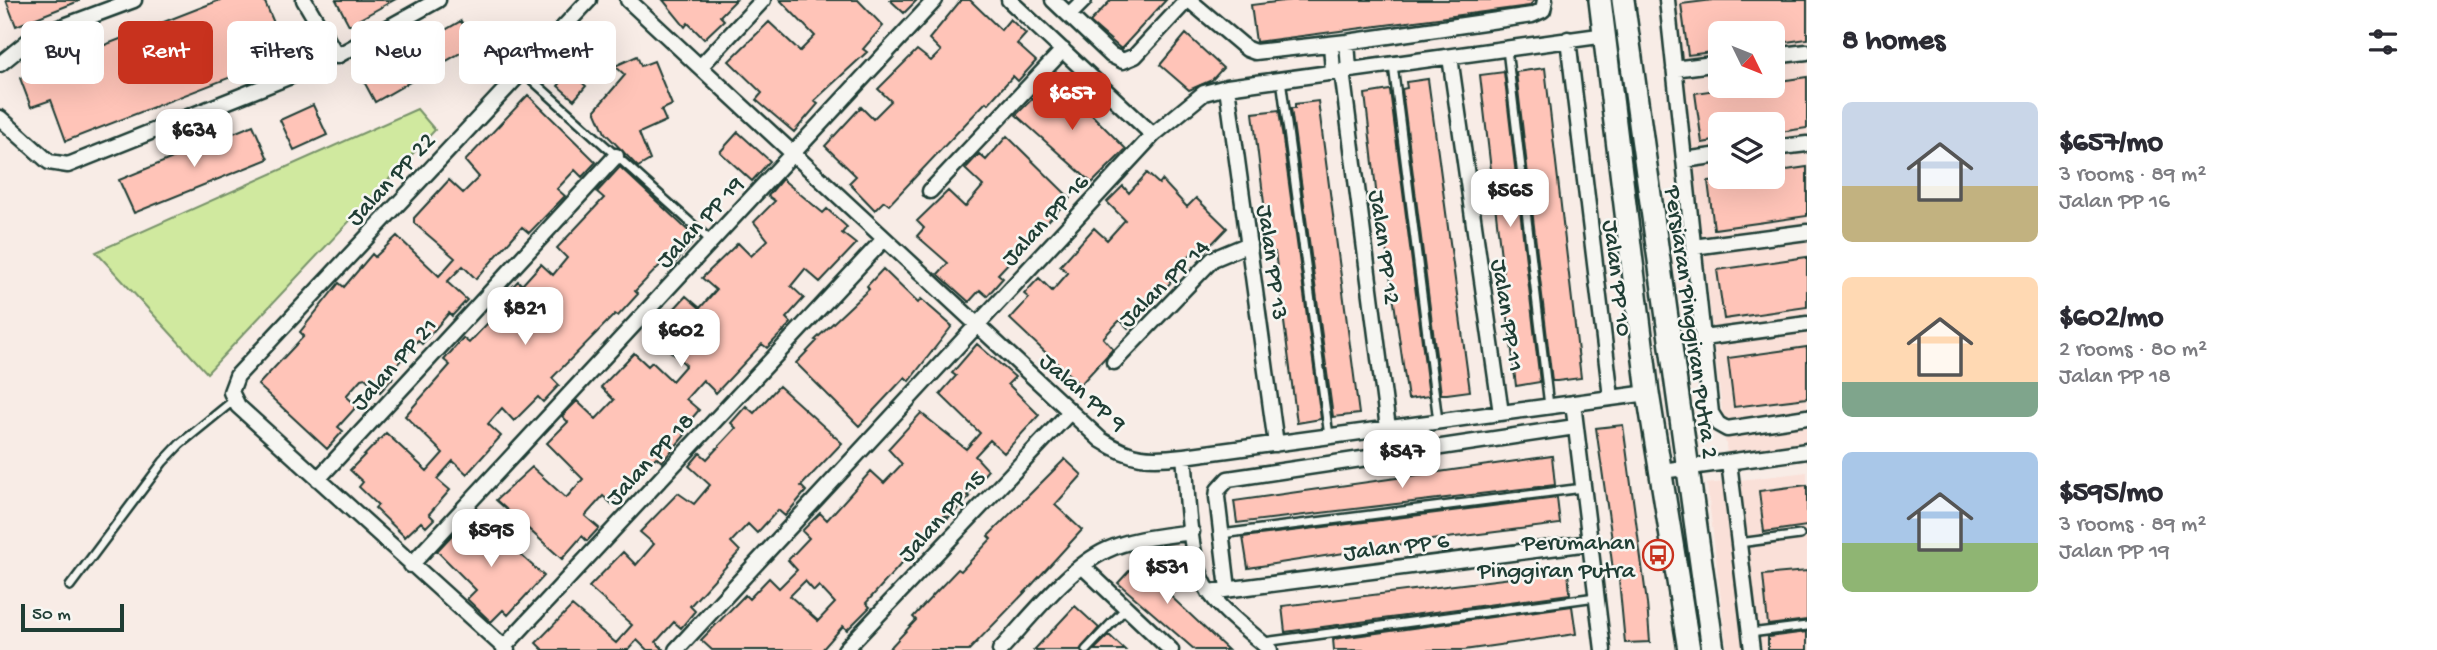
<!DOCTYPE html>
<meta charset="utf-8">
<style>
body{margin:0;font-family:"Gochi Hand",sans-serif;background:#f7f7f7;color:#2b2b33;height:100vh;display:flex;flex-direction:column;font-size:26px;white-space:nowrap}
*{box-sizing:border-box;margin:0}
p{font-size:23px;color:#7c7c81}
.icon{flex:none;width:38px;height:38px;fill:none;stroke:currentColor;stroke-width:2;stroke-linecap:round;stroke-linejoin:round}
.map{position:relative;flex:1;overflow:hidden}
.details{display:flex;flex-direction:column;background:#fff;width:630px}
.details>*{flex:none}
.top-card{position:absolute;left:21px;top:21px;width:665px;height:63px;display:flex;gap:14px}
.needle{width:46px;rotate:133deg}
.controls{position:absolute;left:1708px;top:21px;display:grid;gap:14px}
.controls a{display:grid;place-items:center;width:77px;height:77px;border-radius:10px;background:#fff;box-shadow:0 7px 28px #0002;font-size:35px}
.scale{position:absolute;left:21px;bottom:18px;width:103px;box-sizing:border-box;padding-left:7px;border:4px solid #1f3d34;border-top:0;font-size:19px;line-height:24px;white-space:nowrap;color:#1f3d34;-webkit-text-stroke:5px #f6f6f2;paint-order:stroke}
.price{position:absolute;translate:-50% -60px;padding:0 16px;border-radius:14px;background:#fff;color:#222;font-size:23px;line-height:46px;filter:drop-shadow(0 2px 4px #0008)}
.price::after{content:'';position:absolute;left:50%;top:42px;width:21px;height:16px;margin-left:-10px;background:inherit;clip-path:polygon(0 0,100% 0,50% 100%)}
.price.selected{background:#c8321e;color:#fff}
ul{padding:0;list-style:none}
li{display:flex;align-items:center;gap:21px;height:175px;padding:0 35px}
li span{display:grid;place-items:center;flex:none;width:196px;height:140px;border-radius:10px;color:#555}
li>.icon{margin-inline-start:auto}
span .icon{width:84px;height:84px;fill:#fffc;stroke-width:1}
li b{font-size:30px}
h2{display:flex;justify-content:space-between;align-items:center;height:84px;padding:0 35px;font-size:30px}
.pill{padding:0 24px;border-radius:10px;background:#fff;box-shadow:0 7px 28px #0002;font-size:24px;line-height:63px}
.pill.selected{background:#c8321e;color:#fff}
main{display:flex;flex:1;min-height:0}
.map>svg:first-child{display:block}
</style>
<main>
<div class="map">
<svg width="1807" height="650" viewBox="0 0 1807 650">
<rect width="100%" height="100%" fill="#f8ece6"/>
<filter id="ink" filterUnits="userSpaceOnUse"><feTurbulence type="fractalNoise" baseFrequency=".0143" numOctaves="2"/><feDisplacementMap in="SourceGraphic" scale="14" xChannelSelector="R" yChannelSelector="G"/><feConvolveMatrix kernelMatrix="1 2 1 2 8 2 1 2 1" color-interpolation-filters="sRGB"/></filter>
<g filter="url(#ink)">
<path fill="#fae0d8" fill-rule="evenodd" d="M1674 0H1807V443L1727 454ZM1720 33H1773V86H1720ZM1720 124H1773V177H1720Z
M1807 472V650H1727L1707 484Z"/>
<path fill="#d0e99f" stroke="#78936a" stroke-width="2" d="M417 109 435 130 207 373 96 252Z"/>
<path fill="#ffc4b8" stroke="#1f3d34" stroke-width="2" fill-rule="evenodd" d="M6 0H79V1L16 26Z
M220 0H264L288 55 66 141 51 100 31 107 20 78Z
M336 0H394L349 25Z
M663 0H736L720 16 724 20 704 39 688 23 685 27Z
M780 0H858L883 26 863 49 867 52 814 101 818 104 794 132 756 100 762 93 729 61 769 22 800 51 815 36Z
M890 0H917L904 13Z
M961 0H970L1001 30 1010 19 1026 34 1017 44 1036 61 1018 81 1013 76 988 104 986 102 889 205 884 201 875 210 849 183 856 176 825 146 861 107 873 119 891 101 878 89 917 50 931 61 941 51 929 39Z
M1111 0H1166L1121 49 1090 22Z
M1292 0H1535L1529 6 1256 42 1251 5Z
M1713 0H1807V39L1773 44V33H1720V51L1688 55 1681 4Z
M461 21 474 45 375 102 362 78Z
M1186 34 1223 68 1212 80 1189 90 1160 65Z
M637 56 641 66 654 61 672 105 661 110 666 121 639 133 650 160 638 167 605 133 595 110 625 75 615 66Z
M1545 68 1581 378 1557 381H1552L1516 72Z
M570 72 586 86 574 100 558 86Z
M1504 72 1540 382 1516 386 1480 75Z
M1807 77V128L1773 133V124H1720V140L1702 143 1695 93 1743 86H1773V82Z
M1428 79 1470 391 1447 394H1441L1402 89 1407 88 1406 82Z
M1059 82 1126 149 1092 183 1016 115 1033 98 1039 103Z
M1390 90 1429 396 1408 399 1384 233H1381L1365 94Z
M528 95 596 162 582 177 575 170 557 189 565 196 529 233 522 227 476 279 463 266 447 282 467 300 452 316 449 313 422 344 418 340 389 374 393 378 380 392 365 378 361 379 346 396 357 406 338 427 343 431 327 449 258 385 304 336 300 332 339 283 344 287 372 254 375 257 397 236 439 276 455 258 414 223V218L449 180 463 193 479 177 465 161Z
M1318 101 1359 414 1333 417 1291 108H1295V104Z
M313 105 327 135 294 150 280 120Z
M1279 110 1321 419 1297 423 1275 252H1270L1253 113Z
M253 125 268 159 134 213 119 180Z
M738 132 770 161 752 181 720 152Z
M1007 136 1070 198 998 274 1003 278 987 296 980 290 969 302 938 274 948 263 917 236 924 228 917 221 948 191 965 207 983 186 965 169 979 154 986 160Z
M620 167 696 238 675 263 668 257 635 291 638 294 618 316 615 314 552 378 559 385 543 402 538 397 514 421 502 408 488 424 501 436 467 474 453 461 437 479 450 490 429 514 434 519 426 527 421 522 405 537 375 508 378 505 359 487 363 482 350 470 386 433 427 471 443 453 405 416 450 365 444 360 463 338 469 343 500 310 495 305 518 281 522 285 541 264 553 275 567 258 557 248 604 198 597 192Z
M1807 167V216L1714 229 1708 181 1773 177V172Z
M1147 173 1159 184 1162 180 1187 207 1196 198 1227 228 1203 253 1197 248 1167 278 1171 282 1128 328 1120 320 1103 338 1113 349 1080 385 1010 319 1029 298 1024 294 1039 278 1052 291 1068 273 1060 266 1094 228 1107 240 1125 220 1107 202 1123 186 1129 193Z
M782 179 823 213 827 209 847 227 842 233 856 244 820 282 805 269 791 286 804 298 786 318 791 323 767 348 762 344 716 393 703 380 686 399 699 410 681 431 685 435 662 462 656 457 612 504 603 496 585 516 599 528 587 541 582 536 562 559 496 500 532 467 566 498 583 479 547 443 568 422 562 416 577 401 596 419 614 400 601 387 634 353 648 366 652 362 672 381 686 365 651 334 686 296 700 308 716 290 702 278 738 243 751 256 768 240 754 222 775 201 768 196Z
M1807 257V307L1724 319 1717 270Z
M883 269 918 303 921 299 952 326 909 381 905 377 859 426 796 363 817 341 815 340 869 289 867 286Z
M977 344 1015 377 1008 384 1039 415 1004 453 990 440 975 456 988 470 967 495 970 497 948 518 945 515 866 603 870 607 847 630 843 626 822 650H712L701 640 745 595 749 599 769 578 779 588 797 570 788 560 809 538 802 531 820 513 827 520 871 471 884 483 902 464 888 449 921 413 966 449 980 433 940 394 956 376 952 373ZM805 581 814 591 819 586 835 603 818 621 790 596Z
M1807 347V398L1734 407 1728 358Z
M779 386 842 443 801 486 806 491 785 516 778 510 757 533 748 524 731 542 740 551 690 606 695 611 681 628 674 622 656 642 664 650H647L637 640 628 650H543L536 643 572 606 616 643 632 625 589 587 623 552 636 565 654 544 640 532 678 493 694 504 710 485 689 466 700 453 707 459 736 428 731 423 746 406 754 413Z
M1623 425 1647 603 1650 642 1625 643 1618 569 1613 570 1609 540H1612L1596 428Z
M1552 456 1555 485 1237 523 1234 501Z
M1065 459 1082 475 1055 505 1082 530 1030 587 969 650H888L916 620 913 617 937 591 958 569 961 571 991 539 988 536Z
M1807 485V526L1764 532 1759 491Z
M1557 498 1560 524 1415 542 1248 568 1243 537Z
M479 517 544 576 508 615 503 610 491 622 467 599 476 590 437 551 453 534 458 539Z
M1143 556 1171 582 1164 590 1228 650H1195L1118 583Z
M1568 571 1570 594 1285 632 1282 606Z
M1807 571V620L1768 625 1763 575Z
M1075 606 1099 628 1080 650H1034Z
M1572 606 1576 634 1464 650H1334L1333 639Z
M1807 632V650H1768V637Z
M1108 636H1110L1125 650H1094Z"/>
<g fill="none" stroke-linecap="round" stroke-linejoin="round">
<g stroke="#1f3d34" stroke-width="12">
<path id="lane" d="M1507 49 1549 406
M1393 65 1438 421
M522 71 711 241
M1281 79 1329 436
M1221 534 1583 488
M1739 543 1800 535
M70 586 163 462 180 444 234 400
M1750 633 1807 626
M1264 642 1596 597
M1086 650 1126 608"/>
</g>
<g stroke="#1f3d34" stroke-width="19">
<path id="street" d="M304 0 337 56 438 0
M628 0 1101 440C1132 460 1149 460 1184 456L1648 393
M1009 0 1153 135
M1053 0 1111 55 1123 61 1135 56 1187 0
M1189 0 1247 49 1255 52 1347 42 1532 15 1543 10 1545 0
M1667 0 1711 413 1718 424 1727 429 1807 417
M1069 15 1084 0
M1568 39 1611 397
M1347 42 1349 70
M1331 44 1333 72
M1773 56 1807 52
M1450 57 1501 413
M0 64 32 38 134 0
M700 67 763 0
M1674 69 1720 63
M1342 71 1388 428
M1227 87 1276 444
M0 118 49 162 68 165 306 70
M1773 148 1807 144
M1684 160 1720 155
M930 191 1063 50
M1693 247 1807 232
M1703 338 1807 324
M1114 362 1213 259 1249 244
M1573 403 1603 650
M1184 456C1188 494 1187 558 1208 590 1222 612 1251 632 1270 650
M1729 462 1752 650
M1662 471 1807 451
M318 479 616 156
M411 565 935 0
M1082 566 1171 650
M1228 589 1217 497 1218 490 1228 479 1575 427
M1209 592 1590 543
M504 647 884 239
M507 650 238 406 231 392 237 376 589 0
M676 650 1153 135 1204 93 1227 87 1606 35
M845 650 1070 412
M1000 650C1029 619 1069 567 1107 550 1133 538 1164 536 1192 532"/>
</g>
<g stroke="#1f3d34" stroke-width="26">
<path id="secondary" d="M1600 0 1648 393 1689 650
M1623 0 1713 650"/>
</g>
<use href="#lane" stroke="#f6f6f2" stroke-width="7"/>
<use href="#street" stroke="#f6f6f2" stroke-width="14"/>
<use href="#secondary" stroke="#f6f6f2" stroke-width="21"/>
</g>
</g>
<defs>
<g id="bus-ring" transform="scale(1.575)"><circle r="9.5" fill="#f6f6f2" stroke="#c8321e" stroke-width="1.5"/><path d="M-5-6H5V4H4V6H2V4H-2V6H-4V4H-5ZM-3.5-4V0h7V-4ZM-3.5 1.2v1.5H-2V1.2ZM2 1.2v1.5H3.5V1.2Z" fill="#c8321e"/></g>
</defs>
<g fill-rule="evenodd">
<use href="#bus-ring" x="1658" y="555"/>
</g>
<g text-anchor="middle" stroke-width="5" stroke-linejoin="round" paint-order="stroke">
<g font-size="24" fill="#1f3d34" stroke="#f6f6f2">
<text transform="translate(390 178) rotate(-47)" y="8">Jalan PP 22</text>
<text transform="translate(1044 219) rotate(-47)" y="8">Jalan PP 16</text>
<text transform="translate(699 221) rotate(-47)" y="8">Jalan PP 19</text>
<text transform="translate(1386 247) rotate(82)" y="8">Jalan PP 12</text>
<text transform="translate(1274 262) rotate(82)" y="8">Jalan PP 13</text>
<text transform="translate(1619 278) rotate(83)" y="8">Jalan PP 10</text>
<text transform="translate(1163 282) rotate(-44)" y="8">Jalan PP 14</text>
<text transform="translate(1509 315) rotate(81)" y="8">Jalan PP 11</text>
<text transform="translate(1693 322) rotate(82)" y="8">Persiaran Pinggiran Putra 2</text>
<text transform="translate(393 363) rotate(-48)" y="8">Jalan PP 21</text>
<text transform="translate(1084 391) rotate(41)" y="8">Jalan PP 9</text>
<text transform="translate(649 458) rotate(-47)" y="8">Jalan PP 18</text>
<text transform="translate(941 515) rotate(-47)" y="8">Jalan PP 15</text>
<text transform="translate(1396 545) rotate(-7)" y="8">Jalan PP 6</text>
</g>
<g font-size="24" fill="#1f3d34" stroke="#f6f6f2" text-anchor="end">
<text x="1635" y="549">Perumahan<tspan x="1635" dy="28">Pinggiran Putra</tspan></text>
</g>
</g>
</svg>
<div class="controls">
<a><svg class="needle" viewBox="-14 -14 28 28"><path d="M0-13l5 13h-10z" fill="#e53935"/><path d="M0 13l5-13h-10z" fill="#7c7c81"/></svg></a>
<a><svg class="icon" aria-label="layers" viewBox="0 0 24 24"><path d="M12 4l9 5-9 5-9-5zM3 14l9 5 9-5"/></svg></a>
</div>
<div class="scale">50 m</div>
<b class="price selected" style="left:1072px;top:132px">$657</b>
<b class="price" style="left:194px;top:169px">$634</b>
<b class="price" style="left:1510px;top:229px">$565</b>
<b class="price" style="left:525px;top:347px">$821</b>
<b class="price" style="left:681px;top:369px">$602</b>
<b class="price" style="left:1402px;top:490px">$547</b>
<b class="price" style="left:491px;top:569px">$595</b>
<b class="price" style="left:1167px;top:606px">$531</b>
<div class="top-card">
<a class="pill">Buy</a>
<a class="pill selected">Rent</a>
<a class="pill">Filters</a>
<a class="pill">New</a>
<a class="pill">Apartment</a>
</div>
</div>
<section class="details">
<h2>8 homes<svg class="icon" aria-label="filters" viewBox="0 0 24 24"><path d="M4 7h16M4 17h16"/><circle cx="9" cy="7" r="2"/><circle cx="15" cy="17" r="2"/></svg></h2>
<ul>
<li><span style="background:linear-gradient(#c9d6e8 60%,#c2b280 0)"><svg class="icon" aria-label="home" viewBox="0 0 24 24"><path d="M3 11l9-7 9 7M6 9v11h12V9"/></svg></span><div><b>$657/mo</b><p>3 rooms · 89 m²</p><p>Jalan PP 16</p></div></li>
<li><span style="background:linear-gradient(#ffd9b3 75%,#7fa58c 0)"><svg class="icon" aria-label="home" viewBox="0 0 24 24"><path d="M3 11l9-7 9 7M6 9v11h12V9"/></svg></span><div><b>$602/mo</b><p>2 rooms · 80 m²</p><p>Jalan PP 18</p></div></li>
<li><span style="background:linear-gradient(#a9c7e8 65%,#8fb573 0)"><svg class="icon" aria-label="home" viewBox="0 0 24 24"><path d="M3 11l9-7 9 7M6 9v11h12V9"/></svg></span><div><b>$595/mo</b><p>3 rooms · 89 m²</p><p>Jalan PP 19</p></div></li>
</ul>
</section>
</main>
